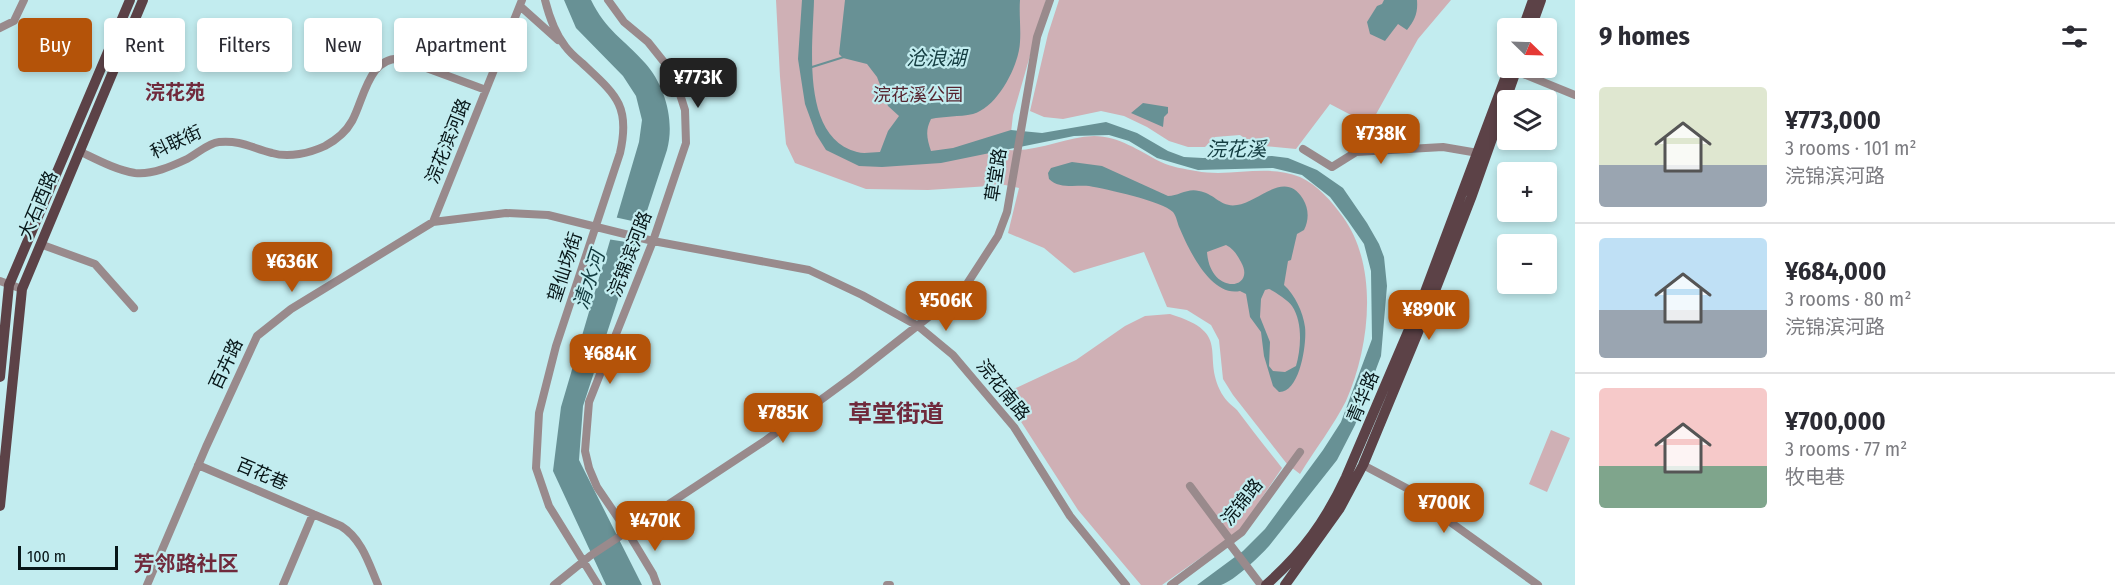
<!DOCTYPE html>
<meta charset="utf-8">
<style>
body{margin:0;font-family:"Fira Sans Condensed","Noto Sans SC",sans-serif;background:#f2f2f3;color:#2b2b33;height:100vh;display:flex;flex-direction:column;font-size:22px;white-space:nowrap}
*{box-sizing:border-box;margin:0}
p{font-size:20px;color:#7c7c81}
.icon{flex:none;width:33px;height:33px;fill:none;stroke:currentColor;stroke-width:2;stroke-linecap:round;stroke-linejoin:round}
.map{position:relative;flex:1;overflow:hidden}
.drawer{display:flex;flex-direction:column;background:#fff;width:540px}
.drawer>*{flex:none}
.guide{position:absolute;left:18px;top:18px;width:570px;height:54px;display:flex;gap:12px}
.needle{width:39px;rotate:113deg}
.tools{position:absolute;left:1497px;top:18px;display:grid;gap:12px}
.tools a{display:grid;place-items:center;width:60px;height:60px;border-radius:6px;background:#fff;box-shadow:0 3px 9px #0003;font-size:30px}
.scale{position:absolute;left:18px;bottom:15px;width:100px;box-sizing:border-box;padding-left:6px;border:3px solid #071618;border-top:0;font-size:16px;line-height:21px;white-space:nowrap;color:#071618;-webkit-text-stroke:4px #c2ecef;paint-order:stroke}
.price{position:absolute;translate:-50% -51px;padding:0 14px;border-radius:12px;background:#b45309;color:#fff;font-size:20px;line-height:39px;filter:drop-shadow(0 2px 3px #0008)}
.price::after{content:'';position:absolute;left:50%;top:36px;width:18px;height:14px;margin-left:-9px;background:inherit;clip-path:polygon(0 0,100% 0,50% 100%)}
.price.on{background:#222;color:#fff}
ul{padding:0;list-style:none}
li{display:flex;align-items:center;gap:18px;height:150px;padding:0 24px}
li+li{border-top:2px solid #e1e1e2}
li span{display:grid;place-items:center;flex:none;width:168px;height:120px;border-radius:6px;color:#555}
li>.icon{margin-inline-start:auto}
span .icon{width:72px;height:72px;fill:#fffc;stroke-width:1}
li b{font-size:26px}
h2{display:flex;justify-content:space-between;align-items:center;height:72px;padding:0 24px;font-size:26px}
.chip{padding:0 21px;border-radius:6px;background:#fff;box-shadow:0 3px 9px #0003;font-size:21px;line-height:54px}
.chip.on{background:#b45309;color:#fff}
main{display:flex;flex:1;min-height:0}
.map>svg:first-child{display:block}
</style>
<main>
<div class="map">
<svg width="1575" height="585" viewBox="0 0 1575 585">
<rect width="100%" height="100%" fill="#c2ecef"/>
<path fill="#cfb0b5" d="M776 0H1046L1013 115 1009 150C1038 152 1065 137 1094 136 1119 136 1139 151 1161 162 1171 167 1185 169 1196 171 1231 178 1266 163 1300 177 1318 185 1332 202 1343 217 1379 267 1370 347 1346 401 1334 425 1314 451 1300 474L1287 464 1233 395 1223 379 1219 340 1211 325 1187 310 1167 307 1144 252 1074 273 1044 248 1008 233 1019 188 1005 185 928 190 866 189 795 163 786 144 780 77Z
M1059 0H1451L1418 39 1370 125 1330 104 1296 149 1255 145 1240 135 1215 137 1205 147H1188L1169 141 1147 127 1124 116 1101 111 1063 119 1044 117 1030 111 1048 34Z
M1170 314C1236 334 1198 356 1224 397 1227 402 1233 406 1237 410 1252 430 1267 449 1282 468L1240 530 1162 585H1141L1078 510 1003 394 1076 360 1125 326 1145 316Z
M1551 430 1570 438 1547 492 1529 484Z"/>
<path fill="#689195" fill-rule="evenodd" d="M564 0H591C606 31 624 39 645 63 665 85 675 121 667 150L583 406 579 460 642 585H606L553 471 561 407 639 142 642 120 636 96 623 76 576 28Z
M802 0H814C813 44 800 137 857 152 864 154 872 152 880 152L888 131 899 116 888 106 877 77 867 64 843 58 839 54 845 0H1020C1019 14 1021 29 1020 42 1019 66 997 108 973 114 959 117 944 116 931 119 925 131 927 139 931 151L953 148 1011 130 1042 133 1106 122 1137 133 1168 151 1184 157 1203 158 1272 156 1288 158 1317 170 1343 188 1367 223 1379 244 1384 257 1387 286 1381 356 1355 425 1337 460 1269 546C1260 556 1234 581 1221 585 1215 585 1204 585 1197 585L1243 551 1265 529 1323 450 1341 422 1372 339 1371 271 1364 244 1348 221 1330 197 1302 175 1273 168 1198 170 1157 158 1129 141 1109 135 1074 136 941 163 882 167 859 166 826 150 816 134 805 104 798 59Z
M1384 0H1417C1418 13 1415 20 1407 30L1398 24 1385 41 1370 34 1367 22 1377 6 1382 4Z
M1143 103 1168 107V113L1164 117 1163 127 1131 113Z
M1072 162 1102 166 1168 196C1179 196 1187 188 1199 191 1214 193 1221 208 1237 205 1259 202 1285 169 1303 199 1309 209 1309 220 1304 230L1297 234 1291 260 1288 261 1284 285C1295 295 1303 312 1305 327 1307 343 1300 393 1279 392L1273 386 1264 356 1261 332 1250 317 1246 294 1240 291C1211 297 1189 250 1180 229 1177 223 1177 217 1173 212 1162 201 1106 189 1089 186 1075 185 1059 189 1049 179L1048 173 1051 168ZM1226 245C1234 249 1237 255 1241 262 1257 290 1210 296 1207 252ZM1269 289C1274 291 1289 301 1292 306 1303 322 1301 349 1296 366L1285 372 1273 371 1269 366 1270 342 1260 317 1261 299 1265 290Z"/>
<path fill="#c2ecef" d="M614 217 646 224 639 244 607 239Z"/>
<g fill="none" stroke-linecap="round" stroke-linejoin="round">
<path stroke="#689195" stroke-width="2" d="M812 67 844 57"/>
<path stroke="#998a8c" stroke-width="8" d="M545 0C549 16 555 33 565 46 570 53 576 58 582 63 615 94 631 105 620 153L556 346 539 413 536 468 549 506 598 585
M608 0 624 22 648 42 668 67 677 85 685 110 686 143 653 241 589 402 585 451 589 468 597 487 627 531 653 574 657 585
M520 6 558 40
M0 28 14 21 24 0
M1516 71 1575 95
M1303 149 1332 167 1356 152 1443 147 1478 153
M79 151C96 159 116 170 135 173 152 175 172 166 187 159 197 154 208 143 219 142 241 140 252 148 272 153 289 158 310 153 325 146 336 140 346 132 352 121 364 99 369 55 402 59L486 90
M433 222 522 0
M40 244 95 264 134 308
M0 281 22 289
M198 465 341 526C362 539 369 564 378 585
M1363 465 1412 491 1446 519 1538 585
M1190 486 1231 541
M1229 543 1261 585
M147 585 206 447 257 336 291 309 433 222 506 213 548 215 653 241 809 270 862 295 918 326 953 355 1014 427 1070 516 1126 585
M283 585 313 514
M554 585 590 556 766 440 852 377 963 290 998 236 1007 212 1037 37 1050 0
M887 585H890
M1171 585 1242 532 1300 452"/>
<path stroke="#5c4247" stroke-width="10" d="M1523 28 1533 0
M1531 28 1541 0
M0 377 9 285 130 0
M0 506 22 289 143 0
M1266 585C1303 552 1325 522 1346 477L1425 292 1509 68
M1285 585 1340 508 1363 465 1433 296 1471 198 1517 68"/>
</g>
<g text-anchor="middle" stroke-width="4.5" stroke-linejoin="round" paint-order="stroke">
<g font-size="18" fill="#572530" stroke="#c2ecef">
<text x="918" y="101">浣花溪公园</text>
</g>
<g font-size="18" fill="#071618" stroke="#c2ecef">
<text transform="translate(448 141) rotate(-68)" y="6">浣花滨河路</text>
<text transform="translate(176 142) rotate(-25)" y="6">科联街</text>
<text transform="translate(996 175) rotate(-81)" y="6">草堂路</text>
<text transform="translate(38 205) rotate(-67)" y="6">大石西路</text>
<text transform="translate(630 254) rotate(-69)" y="6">浣锦滨河路</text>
<text transform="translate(565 267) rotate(-72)" y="6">望仙场街</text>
<text transform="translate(226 364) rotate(-65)" y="6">百卉路</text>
<text transform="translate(1003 390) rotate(51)" y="6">浣花南路</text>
<text transform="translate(1363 397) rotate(-67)" y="6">青华路</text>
<text transform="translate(262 474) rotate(23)" y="6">百花巷</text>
<text transform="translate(1242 502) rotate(-51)" y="6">浣锦路</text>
</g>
<g font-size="20" font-style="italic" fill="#123b3f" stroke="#c2ecef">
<text x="936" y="65">沧浪湖</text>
<text x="1236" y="156">浣花溪</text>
<text transform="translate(589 280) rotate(-72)" y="7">清水河</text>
</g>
<g font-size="20" font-weight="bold" fill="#702a3c" stroke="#c2ecef">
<text x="175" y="99">浣花苑</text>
</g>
<g font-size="21" font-weight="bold" fill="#702a3c" stroke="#c2ecef">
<text x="186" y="571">芳邻路社区</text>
</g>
<g font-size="24" font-weight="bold" fill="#702a3c" stroke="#c2ecef">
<text x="896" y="422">草堂街道</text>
</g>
</g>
</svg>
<div class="tools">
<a><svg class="needle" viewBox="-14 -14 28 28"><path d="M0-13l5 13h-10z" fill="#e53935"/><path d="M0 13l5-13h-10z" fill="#7c7c81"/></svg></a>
<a><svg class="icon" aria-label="layers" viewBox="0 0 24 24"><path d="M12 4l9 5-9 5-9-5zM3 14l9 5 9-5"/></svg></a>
<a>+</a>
<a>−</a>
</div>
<div class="scale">100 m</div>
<b class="price on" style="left:698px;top:109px">¥773K</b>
<b class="price" style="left:1381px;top:165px">¥738K</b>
<b class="price" style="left:292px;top:293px">¥636K</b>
<b class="price" style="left:946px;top:332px">¥506K</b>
<b class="price" style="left:1429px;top:341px">¥890K</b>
<b class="price" style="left:610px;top:385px">¥684K</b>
<b class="price" style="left:783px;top:444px">¥785K</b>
<b class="price" style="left:1444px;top:534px">¥700K</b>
<b class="price" style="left:655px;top:552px">¥470K</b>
<div class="guide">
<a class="chip on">Buy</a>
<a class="chip">Rent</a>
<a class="chip">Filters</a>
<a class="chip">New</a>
<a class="chip">Apartment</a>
</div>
</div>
<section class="drawer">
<h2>9 homes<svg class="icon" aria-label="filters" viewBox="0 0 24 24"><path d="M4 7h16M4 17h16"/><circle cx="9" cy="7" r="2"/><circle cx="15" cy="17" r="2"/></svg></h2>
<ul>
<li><span style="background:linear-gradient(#dfe7d0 65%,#9aa5b1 0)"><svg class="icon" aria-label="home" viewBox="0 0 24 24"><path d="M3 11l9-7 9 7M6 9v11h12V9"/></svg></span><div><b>¥773,000</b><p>3 rooms · 101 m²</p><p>浣锦滨河路</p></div></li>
<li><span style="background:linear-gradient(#bfe0f5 60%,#9aa5b1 0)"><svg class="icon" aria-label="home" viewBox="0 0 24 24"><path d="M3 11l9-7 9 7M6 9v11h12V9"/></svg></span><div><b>¥684,000</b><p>3 rooms · 80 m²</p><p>浣锦滨河路</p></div></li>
<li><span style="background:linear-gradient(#f6c9c9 65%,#7fa58c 0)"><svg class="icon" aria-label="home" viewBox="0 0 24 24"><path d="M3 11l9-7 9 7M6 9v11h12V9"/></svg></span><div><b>¥700,000</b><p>3 rooms · 77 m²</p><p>牧电巷</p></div></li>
</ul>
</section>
</main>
